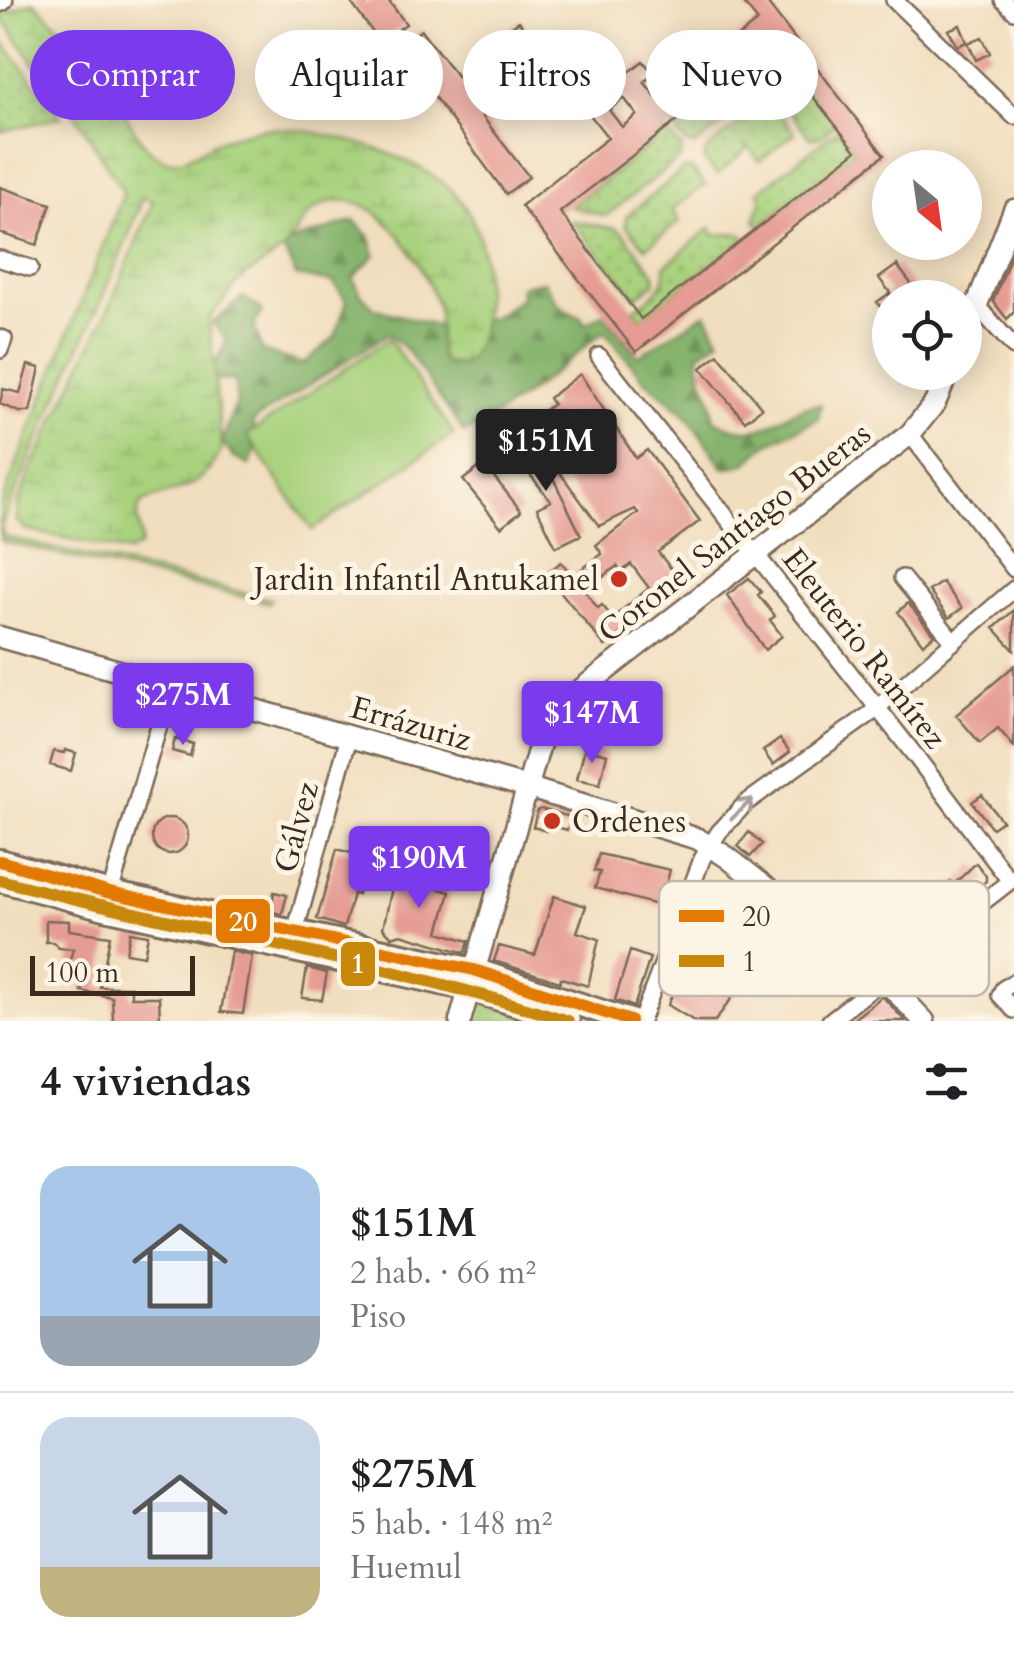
<!DOCTYPE html>
<html lang="es">
<meta charset="utf-8">
<style>
body{margin:0;font-family:Cardo,serif;background:#f2f2f2;color:#202124;height:100vh;display:flex;flex-direction:column;font-size:38px;white-space:nowrap}
*{box-sizing:border-box;margin:0}
p{font-size:32px;color:#757577}
.icon{flex:none;width:55px;height:55px;fill:none;stroke:currentColor;stroke-width:2;stroke-linecap:round;stroke-linejoin:round}
.map{position:relative;height:1021px;overflow:hidden}
.drawer{display:flex;flex-direction:column;background:#fff;flex:1}
.drawer>*{flex:none}
.banner{position:absolute;left:30px;top:30px;width:955px;height:90px;display:flex;gap:20px}
.needle{width:65px;rotate:151deg}
.fabs{position:absolute;left:872px;top:150px;display:grid;gap:20px}
.fabs a{display:grid;place-items:center;width:110px;height:110px;border-radius:50%;background:#fff;box-shadow:0 5px 25px #0003;font-size:50px}
.scale{position:absolute;left:30px;bottom:25px;width:165px;box-sizing:border-box;padding-left:10px;border:5px solid #3b2a1e;border-top:0;font-size:28px;line-height:35px;white-space:nowrap;color:#3b2a1e;-webkit-text-stroke:8px #fcf5e5;paint-order:stroke}
.price{position:absolute;translate:-50% -85px;padding:0 22px;border-radius:10px;background:#7c3aed;color:#fff;font-size:32px;line-height:65px;filter:drop-shadow(0 2px 5px #0008)}
.price::after{content:'';position:absolute;left:50%;top:60px;width:30px;height:22px;margin-left:-15px;background:inherit;clip-path:polygon(0 0,100% 0,50% 100%)}
.price.current{background:#222;color:#fff}
ul{padding:0;list-style:none}
li{display:flex;align-items:center;gap:30px;height:250px;padding:0 40px}
li+li{border-top:2px solid #e0e0e0}
li span{display:grid;place-items:center;flex:none;width:280px;height:200px;border-radius:30px;color:#555}
li>.icon{margin-inline-start:auto}
span .icon{width:120px;height:120px;fill:#fffc;stroke-width:1}
li b{font-size:42px}
h2{display:flex;justify-content:space-between;align-items:center;height:120px;padding:0 40px;font-size:42px}
.chip{padding:0 35px;border-radius:45px;background:#fff;box-shadow:0 5px 25px #0003;font-size:35px;line-height:90px}
.chip.current{background:#7c3aed;color:#fff}
.map>svg:first-child{display:block}
</style>
<div class="map">
<svg width="1014" height="1021" viewBox="0 0 1014 1021">
<defs>
<pattern id="grass-dots" width="8" height="8" patternUnits="userSpaceOnUse" patternTransform="scale(2.5)"><rect width="8" height="8" fill="#a8d27e"/><path d="M2 2h.1M6 6h.1" fill="none" stroke="#92b46c" stroke-width="1.8" stroke-linecap="round"/></pattern>
<pattern id="forest-firs" width="22" height="20" patternUnits="userSpaceOnUse" patternTransform="scale(2.5)"><rect width="22" height="20" fill="#86b46d"/><path d="M5 1l3.5 6h-7zM16 11l3.5 6h-7z" fill="#6f9359"/></pattern>
<pattern id="wetland-marsh" width="20" height="14" patternUnits="userSpaceOnUse" patternTransform="scale(2.5)"><rect width="20" height="14" fill="#a8d27e"/><path d="M1 5h8M5 5V1M11 12h8M15 12V8" fill="none" stroke="#92b46c"/></pattern>
<pattern id="park-tufts" width="24" height="20" patternUnits="userSpaceOnUse" patternTransform="scale(2.5)"><rect width="24" height="20" fill="#a8d27e"/><path d="M3 7l-1-3M5 7V3M7 7l1-3M15 17l-1-3M17 17v-4M19 17l1-3" fill="none" stroke="#92b46c"/></pattern>
</defs>
<rect width="100%" height="100%" fill="#fcf5e5"/>
<filter id="ink" filterUnits="userSpaceOnUse"><feTurbulence type="fractalNoise" baseFrequency=".01" numOctaves="2"/><feDisplacementMap in="SourceGraphic" scale="20" xChannelSelector="R" yChannelSelector="G"/><feConvolveMatrix kernelMatrix="1 2 1 2 8 2 1 2 1" color-interpolation-filters="sRGB"/></filter>
<filter id="wash" filterUnits="userSpaceOnUse"><feTurbulence type="fractalNoise" baseFrequency=".0048" numOctaves="4" result="noise"/><feDisplacementMap in="SourceGraphic" scale="40" xChannelSelector="R" yChannelSelector="G"/><feGaussianBlur stdDeviation="2.25" result="paint"/><feColorMatrix in="noise" values="0 0 0 0 0 0 0 0 0 0 0 0 0 0 0 0 0 1.4 0 .05"/><feComposite in="paint" operator="in"/></filter>
<g filter="url(#wash)">
<rect width="100%" height="100%" fill="#f1debf"/>
<path fill="url(#grass-dots)" stroke="#727e4e" stroke-width="2.5" d="M0 38 61 117 0 132Z
M767 51C774 61 773 78 768 89L694 146 687 144 673 127Z
M784 61 835 124 818 138H810L785 105Z
M764 103 772 104 795 133 759 161 749 147 717 175 704 159 706 151Z
M838 129 856 151 760 226 755 220 762 197 758 192Z
M666 132 682 149 681 157 606 216 571 207Z
M684 169H692L705 185 672 210 680 221 646 248 625 225 626 217Z
M572 221 617 229 623 233 655 274V283L636 297Z
M710 228 715 235 741 233 745 238 641 319 634 309C651 296 667 289 665 266Z"/>
<path fill="url(#forest-firs)" stroke="#606f46" stroke-width="2.5" d="M354 221 369 236 375 255 353 278 361 294 375 309 441 327 471 317 492 319 521 298V286L544 281C555 300 559 310 581 317L585 324 603 314 638 356 706 313 720 340 699 354C698 380 714 393 713 419 767 450 774 408 821 404L818 419 767 444 745 464 724 468 685 414 644 379 604 331C561 366 515 409 464 433L407 350 388 334 253 421 255 452 249 465 233 457 222 442 237 401 234 380H206L227 341 213 323 243 297 262 310 254 326 262 351 303 364 335 337 347 301 333 282 296 276 281 245Z"/>
<path fill="url(#wetland-marsh)" stroke="#727e4e" stroke-width="2.5" d="M34 2C59 27 86 51 107 80 123 104 132 138 156 155 177 170 194 154 212 144 220 139 231 137 240 134 279 121 329 134 367 146 397 155 432 171 454 193 467 207 478 227 481 246 487 276 490 354 458 366L443 362C435 342 443 322 436 302 422 261 373 178 320 206 300 216 298 237 282 251 270 261 256 267 244 277 231 288 221 305 209 318L222 449C198 496 179 485 141 503 132 524 144 528 140 546L129 552 27 530 17 521 18 503 29 474 108 310 153 202 143 197C102 309 46 415 1 526L4 537 271 599 269 603 0 541V507L124 193 69 104 65 106 0 15Z"/>
<path fill="url(#park-tufts)" stroke="#727e4e" stroke-width="2.5" d="M480 1003 544 1021H470L476 1005Z"/>
<path fill="#a8d27e" stroke="#727e4e" stroke-width="2.5" d="M389 339 454 434 312 530 247 435Z"/>
<g id="blocks">
<path fill="#e69c94" fill-rule="evenodd" d="M357 0H363L366 4 372 0H388L406 24 380 42 352 4Z
M741 0H765L884 155 636 352 521 206 608 138 584 107 643 61 654 74 644 82 658 99 758 21ZM773 46 856 151 641 319 560 212ZM624 98 637 115 622 127 609 110Z
M519 21 526 31 512 41 505 31Z
M960 25 967 42 958 46 948 30Z
M421 30 486 113 482 116 529 177 506 194 399 49Z
M982 37 990 53 976 60 968 43Z
M0 187 51 204 37 245 0 233Z
M1014 248V312L1007 319 993 301Z
M897 265 921 297 935 287 943 298H893L890 293V320L877 302 890 293 879 278Z
M718 354 762 408 745 421 701 368Z
M28 365 40 368 30 412H19L0 404 3 389 20 393Z
M580 374 636 458 647 450 700 521 658 552 683 584 605 646 546 574 561 562 573 576 602 554 596 545 638 513 635 509 599 526 558 470 560 445 574 433 565 420 550 431 538 415 553 404 549 398ZM631 564 649 588 613 618 602 605 598 608 585 591 617 566 621 572Z
M516 432 554 480 581 535 556 547 537 508 551 501 504 442Z
M484 464 521 511 501 527 463 480Z
M749 578 761 592 758 595 775 616 770 620 782 636 765 650 727 595Z
M942 582 962 608 949 618 929 591Z
M908 603 934 635 923 644 898 612Z
M1014 610V650L994 628Z
M1014 666V747L998 728 980 743 956 715Z
M175 739 193 744 190 756 172 751Z
M780 739 790 752 773 765 763 751Z
M585 748 607 754 600 784 577 779Z
M65 750 76 753 71 771 50 765 54 751 64 753Z
M982 795 1002 821 992 828 972 802Z
M541 809 571 817 567 830 548 825 546 831 533 827 537 811Z
M152 836a18 18 0 1 1 36 0a18 18 0 1 1-36 0Z
M749 832 762 844 750 857 738 846Z
M337 849 369 858 358 895 353 894 344 927 317 919Z
M599 854 670 870 660 906 595 888 600 872 594 871Z
M976 863 986 876V881L948 911 941 903 949 896 943 889 951 882 953 885Z
M397 866 419 870 416 883 450 892 439 932 469 941 465 953 401 934 392 937 383 928Z
M274 892 287 895 282 914 264 910 267 899 273 900Z
M554 896 586 906 577 932 599 939 588 986 561 978 560 982 494 961 499 946 535 955Z
M46 920 69 921V930L110 936 100 987H131V997H159L160 1021H113L112 997 81 991 86 967 69 963 73 949 59 948 53 942H46Z
M130 932 148 935 144 956 126 953Z
M696 933 730 950 719 965 748 976 715 1021H694L668 1005Z
M231 951 252 956 243 1014 221 1012Z
M630 951 650 958 634 1007 615 1000Z
M307 968 327 973 322 1000 302 998Z
M882 996 905 1021H851L874 1003Z"/>
</g>
</g>
<g filter="url(#ink)">
<use href="#blocks" fill-opacity="0" stroke="#7b6956" stroke-width="2.5"/>
<g fill="none" stroke-linecap="round" stroke-linejoin="round">
<g stroke="#7b6956" stroke-width="20">
<path id="minor" d="M894 0 1014 116
M1003 0 1014 11
M0 259 30 268
M978 307 1014 347
M0 338 4 339 0 350
M599 356 917 758 1010 881
M910 434 1014 569
M902 578 954 642
M110 893 170 688
M295 932 349 737
M1014 982 1003 989 1000 995 1014 1010
M641 1021 702 859 719 832 746 803 870 714 1014 589
M830 1021 1014 878"/>
</g>
<g stroke="#7b6956" stroke-width="25">
<path id="major" d="M0 1 2 0
M965 335 1014 210
M0 637 519 785 698 839 727 857 884 979 924 1021
M460 1021 542 737 560 706 910 434 935 403 948 372"/>
</g>
<g stroke="#7b6956" stroke-width="28">
<path id="highway" d="M0 861 110 893 474 970 630 1021
M0 880 105 908 469 989 568 1021"/>
</g>
<use href="#minor" stroke="#fff" stroke-width="15"/>
<use href="#major" stroke="#fff" stroke-width="20"/>
<use href="#highway" stroke="#fff" stroke-width="22"/>
<g stroke="#fcf5e5" stroke-width="20">
<path id="bus-1" d="M0 861 110 893 474 970 630 1021"/>
</g>
<g stroke="#fcf5e5" stroke-width="20">
<path id="bus-2" d="M0 880C189 930 382 961 568 1021"/>
</g>
<use href="#bus-1" stroke="#e27a04" stroke-width="12"/>
<use href="#bus-2" stroke="#c88708" stroke-width="12"/>
</g>
<defs><path id="oneway-shaft" d="M-6 0H5M1.5-3L5.5 0L1.5 3" fill="none" stroke-width="1.6" stroke-linecap="round" stroke-linejoin="round" transform="scale(2.5)"/></defs>
<use stroke="#a79f9a" href="#oneway-shaft" transform="translate(742 809) rotate(-44)"/>
</g>
<g fill="#c8321e" stroke="#fcf5e5" stroke-width="4">
<circle cx="619" cy="579" r="10"/>
<circle cx="552" cy="821" r="10"/>
</g>
<g text-anchor="middle" stroke-width="10" stroke-linejoin="round" paint-order="stroke">
<g font-size="32" fill="#3b2a1e" stroke="#fcf5e5">
<text transform="translate(734 532) rotate(-38)" y="11">Coronel Santiago Bueras</text>
<text transform="translate(865 648) rotate(52)" y="11">Eleuterio Ramírez</text>
<text transform="translate(411 723) rotate(16)" y="11">Errázuriz</text>
<text transform="translate(296 827) rotate(-75)" y="11">Gálvez</text>
</g>
<g font-size="32" fill="#3b2a1e" stroke="#fcf5e5" text-anchor="end">
<text x="599" y="590">Jardin Infantil Antukamel</text>
<text x="572" y="832" text-anchor="start">Ordenes</text>
</g>
</g>
<rect x="659" y="881" width="330" height="115" rx="15" fill="#fcf5e5" stroke="#c2b8a9" stroke-width="2.5"/>
<rect x="679" y="910" width="45" height="12" fill="#e27a04"/>
<rect x="679" y="955" width="45" height="12" fill="#c88708"/>
<g font-size="28" fill="#3b2a1e">
<text x="742" y="926">20</text>
<text x="742" y="971">1</text>
</g>
<g stroke="#fcf5e5" stroke-width="4">
<rect x="214" y="897" width="58" height="48" rx="10" fill="#e27a04"/>
<rect x="339" y="940" width="38" height="48" rx="10" fill="#c88708"/>
</g>
<g font-size="28" text-anchor="middle" font-weight="bold" fill="#fff">
<text x="243" y="931">20</text>
<text x="358" y="973">1</text>
</g>
</svg>
<div class="fabs">
<a><svg class="needle" viewBox="-14 -14 28 28"><path d="M0-13l5 13h-10z" fill="#e53935"/><path d="M0 13l5-13h-10z" fill="#757577"/></svg></a>
<a><svg class="icon" aria-label="locate" viewBox="0 0 24 24"><circle cx="12" cy="12" r="6"/><path d="M12 2v4M12 18v4M2 12h4M18 12h4"/></svg></a>
</div>
<div class="scale">100 m</div>
<b class="price current" style="left:546px;top:494px">$151M</b>
<b class="price" style="left:183px;top:748px">$275M</b>
<b class="price" style="left:592px;top:766px">$147M</b>
<b class="price" style="left:419px;top:911px">$190M</b>
<div class="banner">
<a class="chip current">Comprar</a>
<a class="chip">Alquilar</a>
<a class="chip">Filtros</a>
<a class="chip">Nuevo</a>
</div>
</div>
<section class="drawer">
<h2>4 viviendas<svg class="icon" aria-label="filters" viewBox="0 0 24 24"><path d="M4 7h16M4 17h16"/><circle cx="9" cy="7" r="2"/><circle cx="15" cy="17" r="2"/></svg></h2>
<ul>
<li><span style="background:linear-gradient(#a9c7e8 75%,#9aa5b1 0)"><svg class="icon" aria-label="home" viewBox="0 0 24 24"><path d="M3 11l9-7 9 7M6 9v11h12V9"/></svg></span><div><b>$151M</b><p>2 hab. · 66 m²</p><p>Piso</p></div></li>
<li><span style="background:linear-gradient(#c9d6e8 75%,#c2b280 0)"><svg class="icon" aria-label="home" viewBox="0 0 24 24"><path d="M3 11l9-7 9 7M6 9v11h12V9"/></svg></span><div><b>$275M</b><p>5 hab. · 148 m²</p><p>Huemul</p></div></li>
</ul>
</section>
